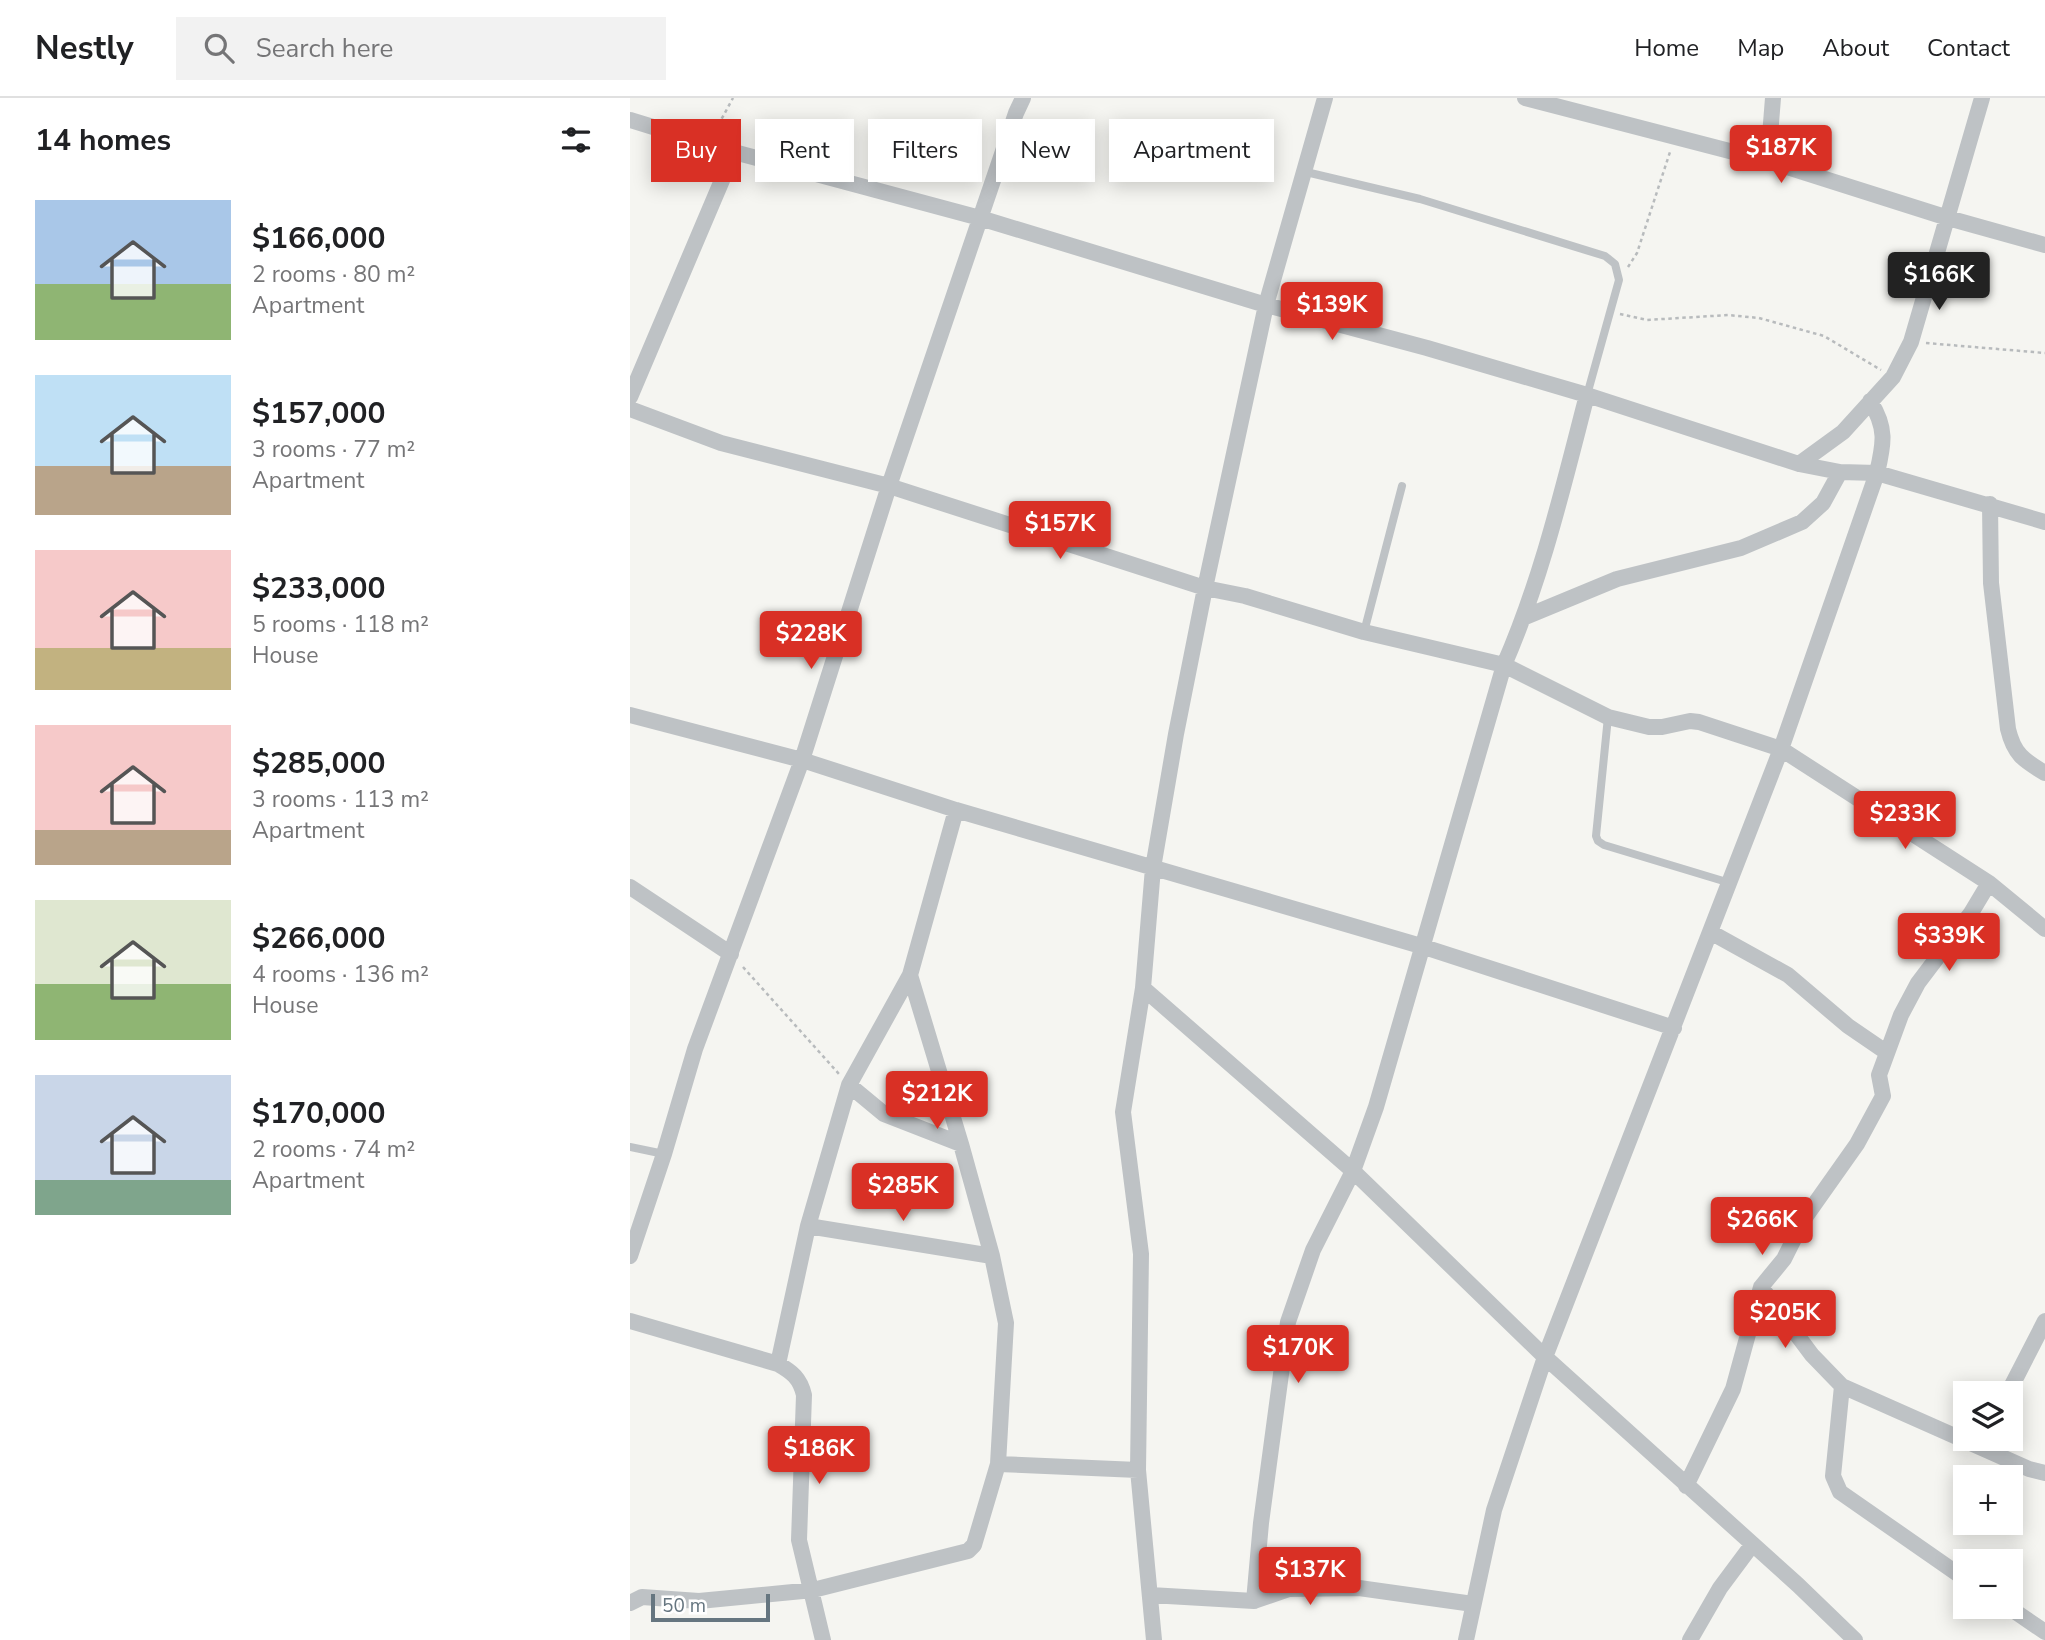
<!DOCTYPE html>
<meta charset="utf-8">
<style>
body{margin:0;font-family:"Nunito Sans",sans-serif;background:#f2f2f2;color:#202124;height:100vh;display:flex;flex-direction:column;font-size:26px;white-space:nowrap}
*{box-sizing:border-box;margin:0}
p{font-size:23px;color:#757577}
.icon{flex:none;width:38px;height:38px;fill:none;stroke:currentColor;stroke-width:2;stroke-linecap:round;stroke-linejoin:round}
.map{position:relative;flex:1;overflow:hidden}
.panel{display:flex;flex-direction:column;background:#fff;width:630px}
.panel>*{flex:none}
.hud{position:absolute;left:21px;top:21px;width:665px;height:63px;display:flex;gap:14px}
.controls{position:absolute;left:1323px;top:1283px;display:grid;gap:14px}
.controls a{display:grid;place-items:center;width:70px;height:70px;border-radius:0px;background:#fff;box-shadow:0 4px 18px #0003;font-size:35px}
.scale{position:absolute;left:21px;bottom:18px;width:119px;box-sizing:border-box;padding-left:7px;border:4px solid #667680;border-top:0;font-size:19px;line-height:24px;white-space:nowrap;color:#667680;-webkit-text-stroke:5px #fff;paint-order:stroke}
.price{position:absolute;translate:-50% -60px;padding:0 16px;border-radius:7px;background:#d93025;color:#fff;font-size:23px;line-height:46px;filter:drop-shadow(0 2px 4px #0008)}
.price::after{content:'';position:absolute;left:50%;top:42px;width:21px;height:16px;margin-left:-10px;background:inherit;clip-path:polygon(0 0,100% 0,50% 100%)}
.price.selected{background:#222;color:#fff}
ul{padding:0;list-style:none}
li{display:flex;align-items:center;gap:21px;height:175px;padding:0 35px}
li span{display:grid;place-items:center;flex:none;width:196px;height:140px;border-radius:0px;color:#555}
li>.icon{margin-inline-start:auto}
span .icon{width:84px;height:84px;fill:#fffc;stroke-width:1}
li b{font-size:30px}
h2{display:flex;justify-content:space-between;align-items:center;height:84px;padding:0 35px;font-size:30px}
.tag{padding:0 24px;border-radius:0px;background:#fff;box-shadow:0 4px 18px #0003;font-size:24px;line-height:63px}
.tag.selected{background:#d93025;color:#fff}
header{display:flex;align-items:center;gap:42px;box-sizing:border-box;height:98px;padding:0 35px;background:#fff;border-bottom:2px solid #e0e0e0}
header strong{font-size:33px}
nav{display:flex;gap:38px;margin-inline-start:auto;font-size:24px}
.search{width:490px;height:63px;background:#f2f2f2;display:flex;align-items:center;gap:18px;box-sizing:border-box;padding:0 24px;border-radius:0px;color:#757577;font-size:26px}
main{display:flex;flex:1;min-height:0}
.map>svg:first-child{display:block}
</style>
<header>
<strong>Nestly</strong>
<div class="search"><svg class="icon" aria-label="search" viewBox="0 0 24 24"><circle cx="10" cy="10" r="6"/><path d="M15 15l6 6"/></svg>Search here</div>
<nav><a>Home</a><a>Map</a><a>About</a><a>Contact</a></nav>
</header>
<main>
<section class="panel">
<h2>14 homes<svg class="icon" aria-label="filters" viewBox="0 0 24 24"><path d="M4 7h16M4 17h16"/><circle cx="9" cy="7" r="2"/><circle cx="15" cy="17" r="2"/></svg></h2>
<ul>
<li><span style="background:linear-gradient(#a9c7e8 60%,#8fb573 0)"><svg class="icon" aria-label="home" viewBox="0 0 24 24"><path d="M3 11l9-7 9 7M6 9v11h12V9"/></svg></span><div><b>$166,000</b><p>2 rooms · 80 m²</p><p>Apartment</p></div></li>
<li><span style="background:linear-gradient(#bfe0f5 65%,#b9a48a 0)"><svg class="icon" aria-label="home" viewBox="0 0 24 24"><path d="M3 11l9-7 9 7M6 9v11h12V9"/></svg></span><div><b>$157,000</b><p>3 rooms · 77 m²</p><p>Apartment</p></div></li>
<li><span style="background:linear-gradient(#f6c9c9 70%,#c2b280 0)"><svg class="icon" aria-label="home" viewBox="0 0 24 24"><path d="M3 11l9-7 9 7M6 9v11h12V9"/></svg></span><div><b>$233,000</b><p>5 rooms · 118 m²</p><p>House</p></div></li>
<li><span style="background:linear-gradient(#f6c9c9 75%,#b9a48a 0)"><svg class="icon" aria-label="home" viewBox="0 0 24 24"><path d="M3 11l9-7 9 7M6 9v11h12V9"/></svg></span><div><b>$285,000</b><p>3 rooms · 113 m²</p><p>Apartment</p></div></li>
<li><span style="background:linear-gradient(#dfe7d0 60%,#8fb573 0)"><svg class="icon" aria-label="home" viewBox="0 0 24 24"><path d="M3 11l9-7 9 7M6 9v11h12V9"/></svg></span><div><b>$266,000</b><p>4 rooms · 136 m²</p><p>House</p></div></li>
<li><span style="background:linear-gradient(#c9d6e8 75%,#7fa58c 0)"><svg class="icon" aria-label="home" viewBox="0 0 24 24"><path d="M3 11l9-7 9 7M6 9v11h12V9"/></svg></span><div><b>$170,000</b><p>2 rooms · 74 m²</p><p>Apartment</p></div></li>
</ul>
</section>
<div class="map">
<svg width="1415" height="1542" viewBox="0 0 1415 1542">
<rect width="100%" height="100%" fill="#f5f5f1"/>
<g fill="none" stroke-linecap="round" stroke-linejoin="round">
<path stroke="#b8bbbd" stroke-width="2.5" stroke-dasharray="3.5 3.5" stroke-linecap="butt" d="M85 33 103 0
M998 169 1007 155 1040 54
M990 216 1017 222 1098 217 1129 220 1194 238 1251 272
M1296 245 1415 255
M113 869 209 976"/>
<path stroke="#bec2c5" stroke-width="8" d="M676 74 790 101 975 158 985 166 989 182 957 297
M734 534 772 388
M978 619 966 738 968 743 974 747 1100 785
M0 1049 34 1056"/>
<path stroke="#bec2c5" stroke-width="16" d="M895 0 1138 63 1318 120 1415 147
M0 22 104 54 350 120 636 207 797 250 957 297 1169 366 1210 374 1247 375 1415 424
M1138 63 1143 0
M0 299 104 54
M0 311 91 345 259 388 575 490 615 498 734 534 874 567 978 619 1019 629H1032L1060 623 1069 624 1151 651 1359 785 1415 831
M1169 366 1213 334 1263 279 1281 244 1352 0
M1360 406 1361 485 1378 631C1384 656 1393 662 1415 675
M895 519 987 481 1111 450 1172 424 1193 405 1210 374
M0 617 172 662 326 712 791 848 1044 930
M0 789 101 856
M1082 835 1158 877 1218 928 1256 954
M513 890 723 1073 915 1259 1168 1487 1225 1542
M219 987 254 1016 331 1046
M178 1128 362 1158
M0 1158 34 1056 65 951 172 662 259 388 386 15 393 0
M1131 1189 1182 1257 1212 1288 1399 1371 1415 1375
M0 1223 148 1266C162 1274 170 1280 174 1297L169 1442 193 1542
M148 1266 178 1128 219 987 280 877
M1212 1288 1203 1378 1210 1394 1335 1481
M1378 1295 1415 1223
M368 1366 508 1372
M1056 1388 1103 1291 1131 1189 1154 1161 1174 1121 1227 1046 1253 998 1249 977 1271 917 1288 885 1341 815 1359 785
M520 1497 624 1503 659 1491 729 1490 843 1506
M624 1503 631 1425 658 1224 683 1152 723 1073 746 1009 874 567C912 480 933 389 957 297
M0 1505 12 1499 69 1503 183 1492 338 1453 344 1447 368 1366 376 1225 362 1158 331 1046 280 877 326 712
M1377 1508 1415 1534
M524 1542 508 1372 511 1156 493 1014 513 890 523 770 546 636 575 490 636 207 695 0
M836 1542 864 1412 915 1259 1151 651 1247 375C1254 345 1257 330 1240 303
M1060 1542 1090 1490 1122 1447"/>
</g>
</svg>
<div class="controls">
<a><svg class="icon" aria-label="layers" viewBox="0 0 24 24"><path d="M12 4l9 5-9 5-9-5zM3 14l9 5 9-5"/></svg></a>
<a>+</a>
<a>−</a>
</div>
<div class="scale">50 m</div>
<b class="price" style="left:1151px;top:87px">$187K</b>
<b class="price selected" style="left:1309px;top:214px">$166K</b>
<b class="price" style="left:702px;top:244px">$139K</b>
<b class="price" style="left:430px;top:463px">$157K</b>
<b class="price" style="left:181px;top:573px">$228K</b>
<b class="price" style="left:1275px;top:753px">$233K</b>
<b class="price" style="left:1319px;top:875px">$339K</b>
<b class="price" style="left:307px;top:1033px">$212K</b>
<b class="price" style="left:273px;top:1125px">$285K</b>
<b class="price" style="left:1132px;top:1159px">$266K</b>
<b class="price" style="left:1155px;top:1252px">$205K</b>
<b class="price" style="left:668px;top:1287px">$170K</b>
<b class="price" style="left:189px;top:1388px">$186K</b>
<b class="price" style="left:680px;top:1509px">$137K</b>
<div class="hud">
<a class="tag selected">Buy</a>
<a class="tag">Rent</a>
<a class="tag">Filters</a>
<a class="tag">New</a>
<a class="tag">Apartment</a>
</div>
</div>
</main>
